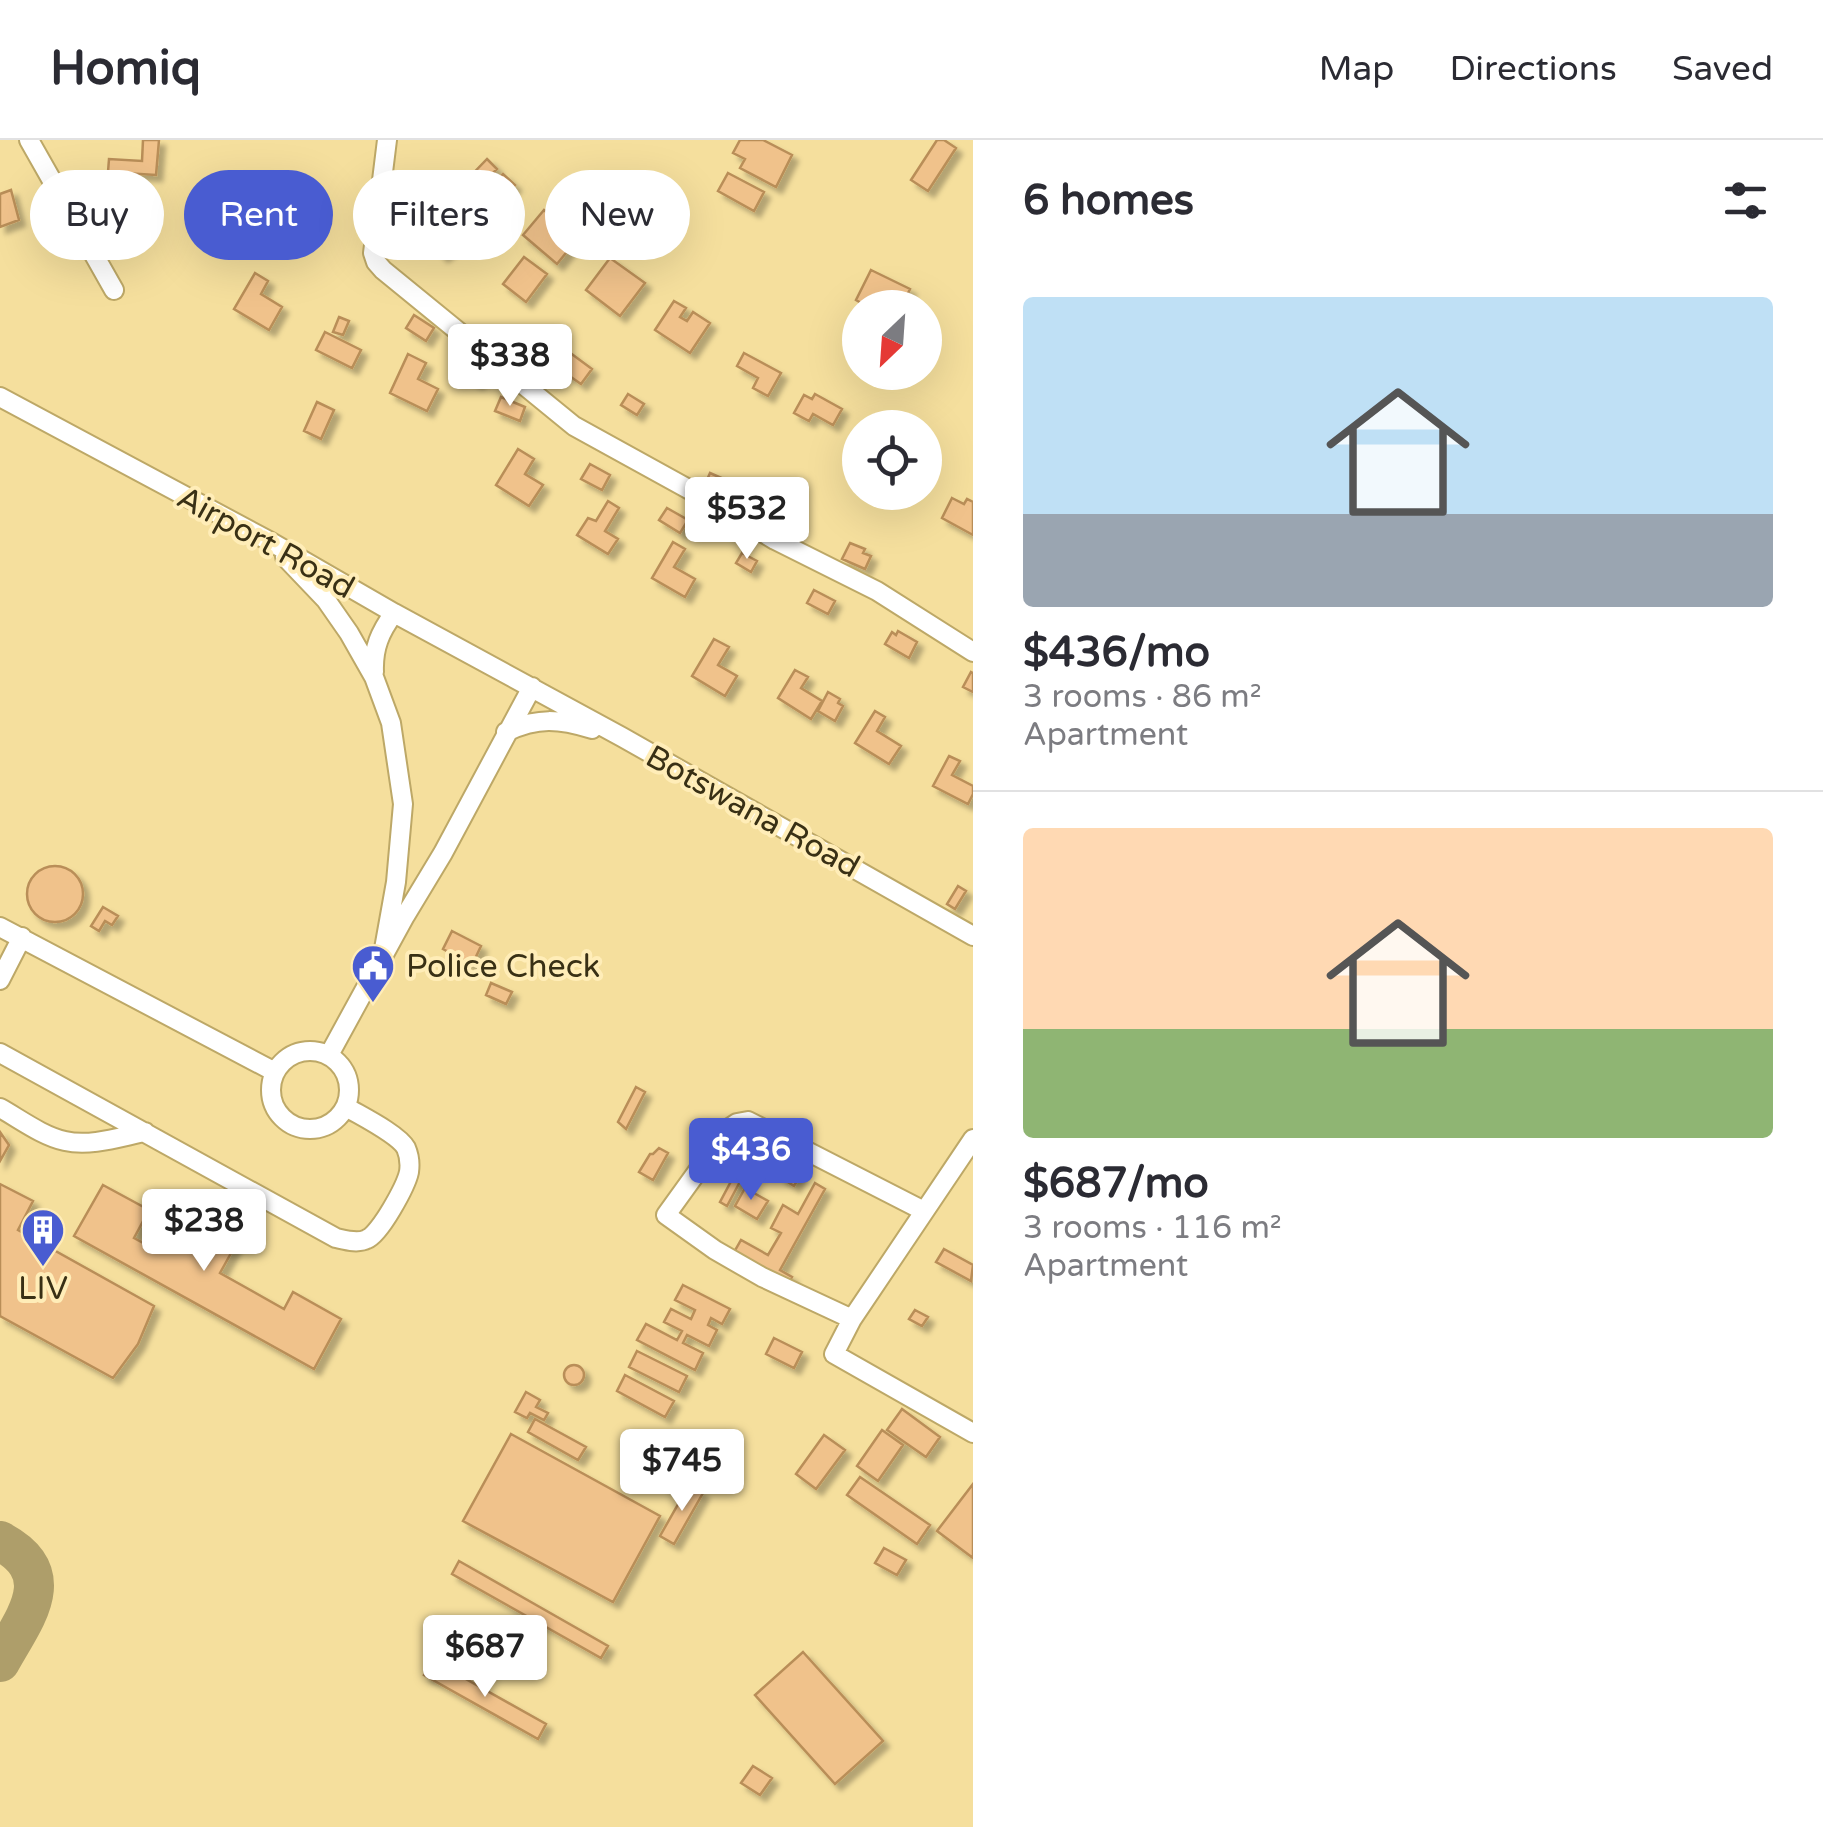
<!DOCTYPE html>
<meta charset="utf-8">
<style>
body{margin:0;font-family:"Varela Round",sans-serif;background:#f2f2f3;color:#2b2b33;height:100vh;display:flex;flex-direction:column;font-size:38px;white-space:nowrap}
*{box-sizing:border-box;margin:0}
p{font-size:32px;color:#7c7c81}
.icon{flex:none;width:55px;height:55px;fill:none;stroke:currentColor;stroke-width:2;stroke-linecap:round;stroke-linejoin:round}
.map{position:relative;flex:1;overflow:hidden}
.drawer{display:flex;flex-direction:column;background:#fff;width:850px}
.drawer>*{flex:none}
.guide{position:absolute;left:30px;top:30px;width:792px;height:90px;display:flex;gap:20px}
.needle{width:65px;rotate:205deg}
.tools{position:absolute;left:842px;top:150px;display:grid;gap:20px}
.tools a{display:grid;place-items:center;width:100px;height:100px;border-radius:50%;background:#fff;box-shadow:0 10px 40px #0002;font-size:50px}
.price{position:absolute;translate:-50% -85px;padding:0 22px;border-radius:10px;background:#fff;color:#222;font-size:32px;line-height:65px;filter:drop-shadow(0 2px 5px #0008)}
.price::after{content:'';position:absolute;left:50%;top:60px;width:30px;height:22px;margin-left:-15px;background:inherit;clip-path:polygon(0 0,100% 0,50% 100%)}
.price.selected{background:#495cd1;color:#fff}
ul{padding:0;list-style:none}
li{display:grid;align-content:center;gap:20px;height:530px;padding:0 50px}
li+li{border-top:2px solid #e1e1e2}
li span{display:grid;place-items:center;height:310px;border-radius:10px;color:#555}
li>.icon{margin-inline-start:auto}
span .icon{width:180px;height:180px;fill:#fffc;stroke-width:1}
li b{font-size:42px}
h2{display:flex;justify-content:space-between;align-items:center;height:120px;padding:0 50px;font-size:42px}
.tag{padding:0 35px;border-radius:45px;background:#fff;box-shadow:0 10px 40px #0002;font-size:35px;line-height:90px}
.tag.selected{background:#495cd1;color:#fff}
header{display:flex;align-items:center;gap:60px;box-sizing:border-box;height:140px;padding:0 50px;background:#fff;border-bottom:2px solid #e1e1e2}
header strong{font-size:48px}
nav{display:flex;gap:55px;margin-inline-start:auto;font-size:35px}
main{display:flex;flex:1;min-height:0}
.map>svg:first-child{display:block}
</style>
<header>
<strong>Homiq</strong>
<nav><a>Map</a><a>Directions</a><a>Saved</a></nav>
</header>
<main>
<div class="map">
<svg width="973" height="1687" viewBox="0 0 973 1687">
<defs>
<filter id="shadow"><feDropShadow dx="6" dy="6" stdDeviation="2.5" flood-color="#0004"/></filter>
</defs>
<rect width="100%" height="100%" fill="#f5df9d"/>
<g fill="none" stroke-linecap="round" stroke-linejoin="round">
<path stroke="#ae9e6a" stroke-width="40" d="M0 1401C62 1434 25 1477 0 1522"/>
</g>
<path fill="#f0c28b" stroke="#b98e58" stroke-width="2.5" filter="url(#shadow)" d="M143 0H159L156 35 108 32 109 19 142 21Z
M740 0H763L792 15 776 47 740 28 745 19 733 13Z
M937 0H944L956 8 928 51 911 40Z
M487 19 497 29 491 35 497 40 503 34 515 45 489 72 461 46Z
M728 33 764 52 754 71 718 51Z
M11 50 19 80 0 87V54Z
M544 70 556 80 560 75 573 85 569 90 578 98 557 124 523 95Z
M275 86 284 92 276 105 266 99Z
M441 87 456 105 442 116 427 99Z
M524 117 547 134 526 162 503 144Z
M610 118 645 143 620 176 586 150Z
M871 130 910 149 901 168H870L856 160Z
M255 133 268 141 261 154 282 167 269 190 234 169Z
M674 161 686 168 680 177 687 181 693 172 710 183 690 213 655 190Z
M414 175 434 188 426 201 406 188Z
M339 177 349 181 343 195 333 192Z
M325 192 361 210 352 228 316 210Z
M522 202 534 209 529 217 517 209Z
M569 212 592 229 581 244 558 228Z
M744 213 781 233 768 256 753 248 758 238 737 226Z
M408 214 426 223 418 239 438 249 427 271 390 253Z
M472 222 486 230 477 243 464 235Z
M628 254 644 264 637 275 621 265Z
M815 254 842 269 833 285 813 274 809 281 794 273 804 255 812 259Z
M501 257 525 267 520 281 495 271Z
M317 262 334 270 321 299 304 291Z
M518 309 534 319 525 334 543 345 529 366 496 345Z
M590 324 610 335 602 350 581 339Z
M710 333 726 340 718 360 702 352Z
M952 358 964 364 967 359 973 362V395L942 378Z
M608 361 619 368 605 391 618 399 608 414 577 395 588 378 596 381Z
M667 368 688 380 680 393 659 380Z
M673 402 685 409 674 427 695 439 685 457 652 438Z
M850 403 865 409 863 413 871 416 865 429 842 419Z
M742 413 757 421 751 432 736 423Z
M814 450 835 461 828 474 807 463Z
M898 491 917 502 909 518 885 504 892 492 896 495Z
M714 499 729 507 718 525 737 536 725 556 692 536Z
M795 530 808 537 801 548 822 561 811 579 778 558Z
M971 532 973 533V552L963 547Z
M828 552 840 559 838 563 843 566 835 581 818 571Z
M875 571 885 577 877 591 901 606 889 624 855 603Z
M949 616 960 621 952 635 973 646V654L968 664 933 646Z
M27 754a28 28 0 1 1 56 0a28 28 0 1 1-56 0Z
M958 746 966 751 955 769 947 764Z
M103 767 118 776 112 785 105 781 99 791 91 786Z
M452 791 481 806 472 825 443 809Z
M491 843 512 852 506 864 486 855Z
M636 947 645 952 626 989 618 982Z
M0 992 9 1005 0 1021Z
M659 1008 668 1013 653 1040 639 1032 650 1014H653Z
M786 1027 800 1036 794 1046 780 1037Z
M736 1032 743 1036 727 1066 720 1062Z
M815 1043 825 1049 780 1130 792 1137 787 1145 733 1114 741 1100 768 1115 781 1093 771 1088 783 1065 798 1074Z
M0 1044 33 1061 18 1090 154 1166 138 1204 113 1238 0 1176Z
M103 1045 149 1070 134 1098 149 1106 172 1065 212 1087 214 1083 240 1097 220 1133 284 1169 293 1152 341 1179 314 1229 74 1096Z
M745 1048 768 1061 757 1079 735 1066Z
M944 1109 973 1125 971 1141 936 1122Z
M683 1145 730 1169 722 1184 711 1178 708 1185 717 1190 709 1206 687 1195 683 1203 703 1213 695 1230 637 1200 646 1184 677 1200 682 1191 664 1182 671 1169 691 1179 695 1170 675 1160Z
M915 1170 928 1177 922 1186 909 1179Z
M774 1198 802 1212 794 1228 766 1214Z
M637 1211 687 1236 679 1252 629 1227Z
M564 1235a10 10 0 1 1 20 0a10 10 0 1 1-20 0Z
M625 1235 674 1261 665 1277 617 1251Z
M526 1252 540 1260 536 1267 548 1273 544 1280 530 1273 527 1278 515 1272Z
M902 1269 940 1297 926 1317 887 1290Z
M535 1279 586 1307 578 1320 528 1292Z
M882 1290 903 1305 878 1341 857 1326Z
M511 1294 660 1376 613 1462 463 1381Z
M824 1295 845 1310 816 1349 796 1334Z
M860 1337 930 1385 917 1404 847 1355Z
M973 1344V1418L937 1391Z
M689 1345 703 1353 674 1404 660 1396Z
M884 1408 906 1420 897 1435 875 1423Z
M459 1421 608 1506 601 1518 452 1434Z
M480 1497 491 1503 483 1517 472 1511Z
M803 1512 883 1601 835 1644 755 1555Z
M432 1520 546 1584 538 1599 424 1535Z
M753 1626 772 1638 760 1655 741 1643Z"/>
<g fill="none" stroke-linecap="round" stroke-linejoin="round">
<g stroke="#bda867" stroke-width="22">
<path id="minor" d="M29 0 114 150
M387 0 373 113 376 122 383 130 574 286 719 366 775 400 877 451 973 512
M0 257 271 402 394 473 622 597 973 796
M285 417 326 460 349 493 374 537 391 583 403 664 396 742 382 820
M374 532C373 508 380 492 394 473
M506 592C538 577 559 579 592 589
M0 787 275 932
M0 840 22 797
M271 950a39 39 0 1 1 78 0a39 39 0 1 1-78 0Z
M0 913 336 1098C345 1100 358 1104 367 1099 380 1094 406 1046 409 1032 410 1025 409 1015 406 1008 398 994 361 976 346 967
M329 915 405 776 443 713 532 547
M0 968C20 979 42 996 65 1001 90 1007 120 997 145 992
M924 1071 748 981 737 983 728 989 666 1075 715 1110 762 1137 852 1179 834 1214 973 1293
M852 1179 973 999"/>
</g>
<use href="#minor" stroke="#fff" stroke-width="18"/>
</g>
<defs>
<g id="civic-pin" transform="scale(2.25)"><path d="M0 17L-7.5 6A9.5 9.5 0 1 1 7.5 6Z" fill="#495cd1" stroke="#ffedb8"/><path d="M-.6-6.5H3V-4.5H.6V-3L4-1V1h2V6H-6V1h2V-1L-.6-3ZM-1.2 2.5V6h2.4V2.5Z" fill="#fff"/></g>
<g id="building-pin" transform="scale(2.25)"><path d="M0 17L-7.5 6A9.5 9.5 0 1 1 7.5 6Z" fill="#495cd1" stroke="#ffedb8"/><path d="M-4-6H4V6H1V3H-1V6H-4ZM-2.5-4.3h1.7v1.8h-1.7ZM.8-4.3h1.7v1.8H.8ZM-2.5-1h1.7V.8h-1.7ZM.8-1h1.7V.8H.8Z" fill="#fff"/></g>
</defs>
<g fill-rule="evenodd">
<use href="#civic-pin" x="373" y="826"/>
<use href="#building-pin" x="43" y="1090"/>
</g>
<g text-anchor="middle" stroke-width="8" stroke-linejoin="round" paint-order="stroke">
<g font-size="32" fill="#393015" stroke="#ffedb8">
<text transform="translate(266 402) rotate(29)" y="11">Airport Road</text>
<text transform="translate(753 671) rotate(29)" y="11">Botswana Road</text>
</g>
<g font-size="32" fill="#393015" stroke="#ffedb8" text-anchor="start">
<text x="406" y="837">Police Check</text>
<text x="43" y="1159" text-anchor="middle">LIV</text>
</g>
</g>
</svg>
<div class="tools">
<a><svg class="needle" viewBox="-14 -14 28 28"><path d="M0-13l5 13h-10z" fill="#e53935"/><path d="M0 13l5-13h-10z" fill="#7c7c81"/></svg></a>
<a><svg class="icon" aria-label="locate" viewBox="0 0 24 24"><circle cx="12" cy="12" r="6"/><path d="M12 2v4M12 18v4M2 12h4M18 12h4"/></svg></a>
</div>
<b class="price" style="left:510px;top:269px">$338</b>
<b class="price" style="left:747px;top:422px">$532</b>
<b class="price selected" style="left:751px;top:1063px">$436</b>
<b class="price" style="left:204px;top:1134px">$238</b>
<b class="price" style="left:682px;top:1374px">$745</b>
<b class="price" style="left:485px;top:1560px">$687</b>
<div class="guide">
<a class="tag">Buy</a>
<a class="tag selected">Rent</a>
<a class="tag">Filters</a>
<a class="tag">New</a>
</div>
</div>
<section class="drawer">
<h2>6 homes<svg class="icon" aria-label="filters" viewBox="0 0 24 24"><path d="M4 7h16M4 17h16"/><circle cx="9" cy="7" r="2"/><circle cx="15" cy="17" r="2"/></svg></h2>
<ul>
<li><span style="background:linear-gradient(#bfe0f5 70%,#9aa5b1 0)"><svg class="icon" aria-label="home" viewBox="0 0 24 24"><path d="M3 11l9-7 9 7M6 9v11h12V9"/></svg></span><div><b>$436/mo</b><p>3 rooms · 86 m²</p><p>Apartment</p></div></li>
<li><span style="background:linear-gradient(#ffd9b3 65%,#8fb573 0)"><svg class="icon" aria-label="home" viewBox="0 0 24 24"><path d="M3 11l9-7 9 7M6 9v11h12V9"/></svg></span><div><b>$687/mo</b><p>3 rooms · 116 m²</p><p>Apartment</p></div></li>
</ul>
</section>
</main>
